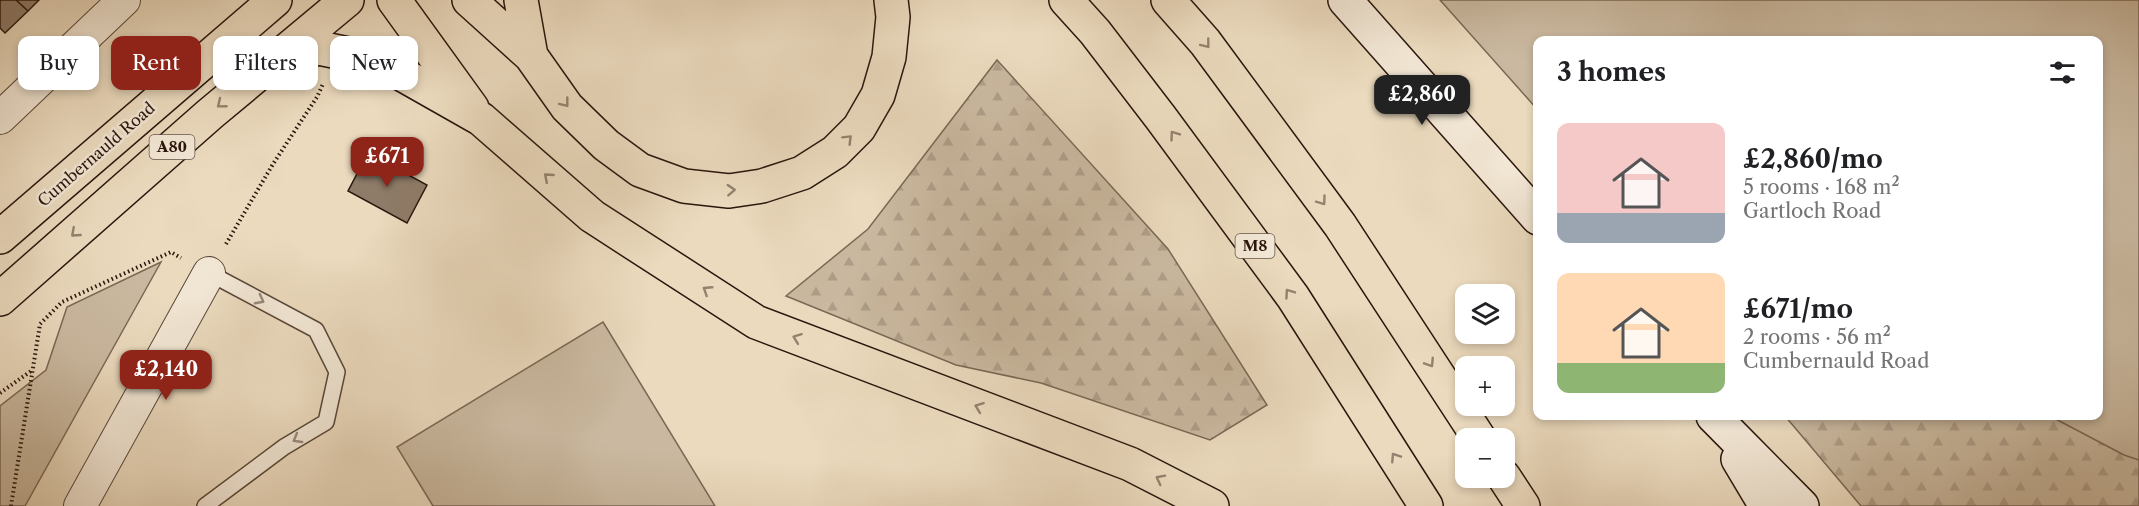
<!DOCTYPE html>
<meta charset="utf-8">
<style>
body{margin:0;font-family:"Libre Caslon Text",serif;background:#f2f2f2;color:#202124;height:100vh;display:flex;flex-direction:column;font-size:22px;white-space:nowrap}
*{box-sizing:border-box;margin:0}
p{font-size:20px;color:#757577}
.icon{flex:none;width:33px;height:33px;fill:none;stroke:currentColor;stroke-width:2;stroke-linecap:round;stroke-linejoin:round}
.map{position:relative;flex:1;overflow:hidden}
.drawer{position:absolute;left:1533px;top:36px;width:570px;height:384px;display:flex;flex-direction:column;background:#fff;border-radius:12px;box-shadow:0 3px 9px #0003}
.drawer>*{flex:none}
.banner{position:absolute;left:18px;top:36px;width:570px;height:54px;display:flex;gap:12px}
.tools{position:absolute;left:1455px;top:284px;display:grid;gap:12px}
.tools a{display:grid;place-items:center;width:60px;height:60px;border-radius:12px;background:#fff;box-shadow:0 3px 9px #0003;font-size:30px}
.price{position:absolute;translate:-50% -51px;padding:0 14px;border-radius:12px;background:#8f2418;color:#fff;font-size:20px;line-height:39px;filter:drop-shadow(0 2px 3px #0008)}
.price::after{content:'';position:absolute;left:50%;top:36px;width:18px;height:14px;margin-left:-9px;background:inherit;clip-path:polygon(0 0,100% 0,50% 100%)}
.price.on{background:#222;color:#fff}
ul{padding:0;list-style:none}
li{display:flex;align-items:center;gap:18px;height:150px;padding:0 24px}
li span{display:grid;place-items:center;flex:none;width:168px;height:120px;border-radius:12px;color:#555}
li>.icon{margin-inline-start:auto}
span .icon{width:72px;height:72px;fill:#fffc;stroke-width:1}
li b{font-size:26px}
h2{display:flex;justify-content:space-between;align-items:center;height:72px;padding:0 24px;font-size:26px}
.pill{padding:0 21px;border-radius:12px;background:#fff;box-shadow:0 3px 9px #0003;font-size:21px;line-height:54px}
.pill.on{background:#8f2418;color:#fff}
.map>svg:first-child{display:block}
</style>
<div class="map">
<svg width="2139" height="506" viewBox="0 0 2139 506">
<defs>
<pattern id="forest-firs" width="22" height="20" patternUnits="userSpaceOnUse" patternTransform="scale(1.5)"><rect width="22" height="20" fill="#cab9a0"/><path d="M5 1l3.5 6h-7zM16 11l3.5 6h-7z" fill="#ae9e89"/></pattern>
</defs>
<rect width="100%" height="100%" fill="#ebdabe"/>
<filter id="stains"><feTurbulence type="fractalNoise" baseFrequency=".00333" numOctaves="4"/><feColorMatrix values="0 0 0 0 .2 0 0 0 0 .09 0 0 0 0 .02 0 0 0 .5 -.17"/></filter>
<radialGradient id="worn" r=".72"><stop offset=".6" stop-color="#630" stop-opacity="0"/><stop offset="1" stop-color="#630" stop-opacity=".3"/></radialGradient>
<path fill="#cab9a0" stroke="#7a6856" stroke-width="1.5" d="M1440 0H2139V506L1815 416H2098V40H1538L1537 109Z
M161 262 25 506H0V406L46 370 67 307Z
M603 322 715 506H433L397 447Z"/>
<path fill="url(#forest-firs)" stroke="#7a6856" stroke-width="1.5" d="M997 60 1168 249 1267 405 1210 440 1041 383 956 365 786 296 868 229Z
M1785 416H2050L2124 455 2139 460V506H1861Z"/>
<path fill="#8e7c69" stroke="#2a160d" stroke-width="1.5" d="M0 0H16L28 11 5 33 0 28Z
M16 0H39L28 11Z
M368 153 427 185 407 223 348 191Z"/>
<g fill="none" stroke-linecap="round" stroke-linejoin="round">
<g stroke="#5a4739" stroke-width="18">
<path id="lane" d="M205 506 284 447 326 422 337 372 316 330 209 273"/>
</g>
<g stroke="#5a4739" stroke-width="34">
<path id="street" d="M0 118 124 0
M80 506 209 273"/>
</g>
<g stroke="#2a160d" stroke-width="36">
<path id="secondary" d="M1345 0 1538 218
M1713 416 1802 506
M1738 459 1766 506"/>
</g>
<g stroke="#2a160d" stroke-width="36">
<path id="primary" d="M0 237 275 0
M0 299 210 114 347 0"/>
</g>
<g stroke="#2a160d" stroke-width="36">
<path id="highway" d="M394 0 472 108
M469 0 531 56 567 107 606 145 640 170 684 186 729 191 762 186 802 173 835 152 859 128 878 95 889 57 893 17 891 0
M521 0 531 56
M1066 0 1095 32 1161 118 1293 297 1426 506
M1168 0 1205 42 1340 225 1479 438
M279 58 319 48 377 60 481 119 592 216 756 322 1130 464 1212 506
M1504 477 1523 506"/>
</g>
<path stroke="#2a160d" stroke-width="4" stroke-dasharray="1.5 3" stroke-linecap="butt" d="M226 244 273 164 317 97 323 84
M0 393 31 371
M11 506 40 324 62 302 171 252 181 258"/>
<use href="#lane" stroke="#f2e7d5" stroke-width="15"/>
<use href="#street" stroke="#f2e7d5" stroke-width="32"/>
<use href="#secondary" stroke="#f2e7d5" stroke-width="33"/>
<use href="#primary" stroke="#ebdabe" stroke-width="33"/>
<use href="#highway" stroke="#ebdabe" stroke-width="33"/>
</g>
<defs><path id="oneway-chevron" d="M-2-3.5L2.5 0L-2 3.5" fill="none" stroke-width="1.6" stroke-linecap="round" stroke-linejoin="round" transform="scale(1.5)"/></defs>
<g stroke="#94826e">
<use href="#oneway-chevron" transform="translate(1206 44) rotate(52)"/>
<use href="#oneway-chevron" transform="translate(565 103) rotate(52)"/>
<use href="#oneway-chevron" transform="translate(221 104) rotate(141)"/>
<use href="#oneway-chevron" transform="translate(1174 135) rotate(-126)"/>
<use href="#oneway-chevron" transform="translate(848 139) rotate(-45)"/>
<use href="#oneway-chevron" transform="translate(548 177) rotate(-139)"/>
<use href="#oneway-chevron" transform="translate(731 190) rotate(-3)"/>
<use href="#oneway-chevron" transform="translate(1322 201) rotate(54)"/>
<use href="#oneway-chevron" transform="translate(75 233) rotate(139)"/>
<use href="#oneway-chevron" transform="translate(707 290) rotate(-147)"/>
<use href="#oneway-chevron" transform="translate(1289 293) rotate(-125)"/>
<use href="#oneway-chevron" transform="translate(797 338) rotate(-159)"/>
<use href="#oneway-chevron" transform="translate(1430 363) rotate(57)"/>
<use href="#oneway-chevron" transform="translate(979 407) rotate(-159)"/>
<use href="#oneway-chevron" transform="translate(1395 457) rotate(-123)"/>
<use href="#oneway-chevron" transform="translate(1160 479) rotate(-153)"/>
</g>
<g stroke="#98897b">
<use href="#oneway-chevron" transform="translate(260 300) rotate(28)"/>
<use href="#oneway-chevron" transform="translate(297 439) rotate(150)"/>
</g>
<g text-anchor="middle" stroke-width="5" stroke-linejoin="round" paint-order="stroke">
<g fill="#f2e7d5" stroke="#665549" stroke-width="1.5">
<rect x="149.5" y="135" width="45" height="24" rx="4.5"/>
<rect x="1235.5" y="234" width="39" height="24" rx="4.5"/>
</g>
<g font-size="15" font-weight="bold" fill="#2a160d">
<text x="172" y="152">A80</text>
<text x="1255" y="251">M8</text>
</g>
<g font-size="16" fill="#2a160d" stroke="#f2e7d5">
<text transform="translate(96 154) rotate(-41)" y="6">Cumbernauld Road</text>
</g>
</g>
<rect width="100%" height="100%" filter="url(#stains)"/>
<rect width="100%" height="100%" fill="url(#worn)"/>
</svg>
<div class="tools">
<a><svg class="icon" aria-label="layers" viewBox="0 0 24 24"><path d="M12 4l9 5-9 5-9-5zM3 14l9 5 9-5"/></svg></a>
<a>+</a>
<a>−</a>
</div>
<b class="price on" style="left:1422px;top:126px">£2,860</b>
<b class="price" style="left:387px;top:188px">£671</b>
<b class="price" style="left:166px;top:401px">£2,140</b>
<div class="banner">
<a class="pill">Buy</a>
<a class="pill on">Rent</a>
<a class="pill">Filters</a>
<a class="pill">New</a>
</div>
<section class="drawer">
<h2>3 homes<svg class="icon" aria-label="filters" viewBox="0 0 24 24"><path d="M4 7h16M4 17h16"/><circle cx="9" cy="7" r="2"/><circle cx="15" cy="17" r="2"/></svg></h2>
<ul>
<li><span style="background:linear-gradient(#f6c9c9 75%,#9aa5b1 0)"><svg class="icon" aria-label="home" viewBox="0 0 24 24"><path d="M3 11l9-7 9 7M6 9v11h12V9"/></svg></span><div><b>£2,860/mo</b><p>5 rooms · 168 m²</p><p>Gartloch Road</p></div></li>
<li><span style="background:linear-gradient(#ffd9b3 75%,#8fb573 0)"><svg class="icon" aria-label="home" viewBox="0 0 24 24"><path d="M3 11l9-7 9 7M6 9v11h12V9"/></svg></span><div><b>£671/mo</b><p>2 rooms · 56 m²</p><p>Cumbernauld Road</p></div></li>
</ul>
</section>
</div>
